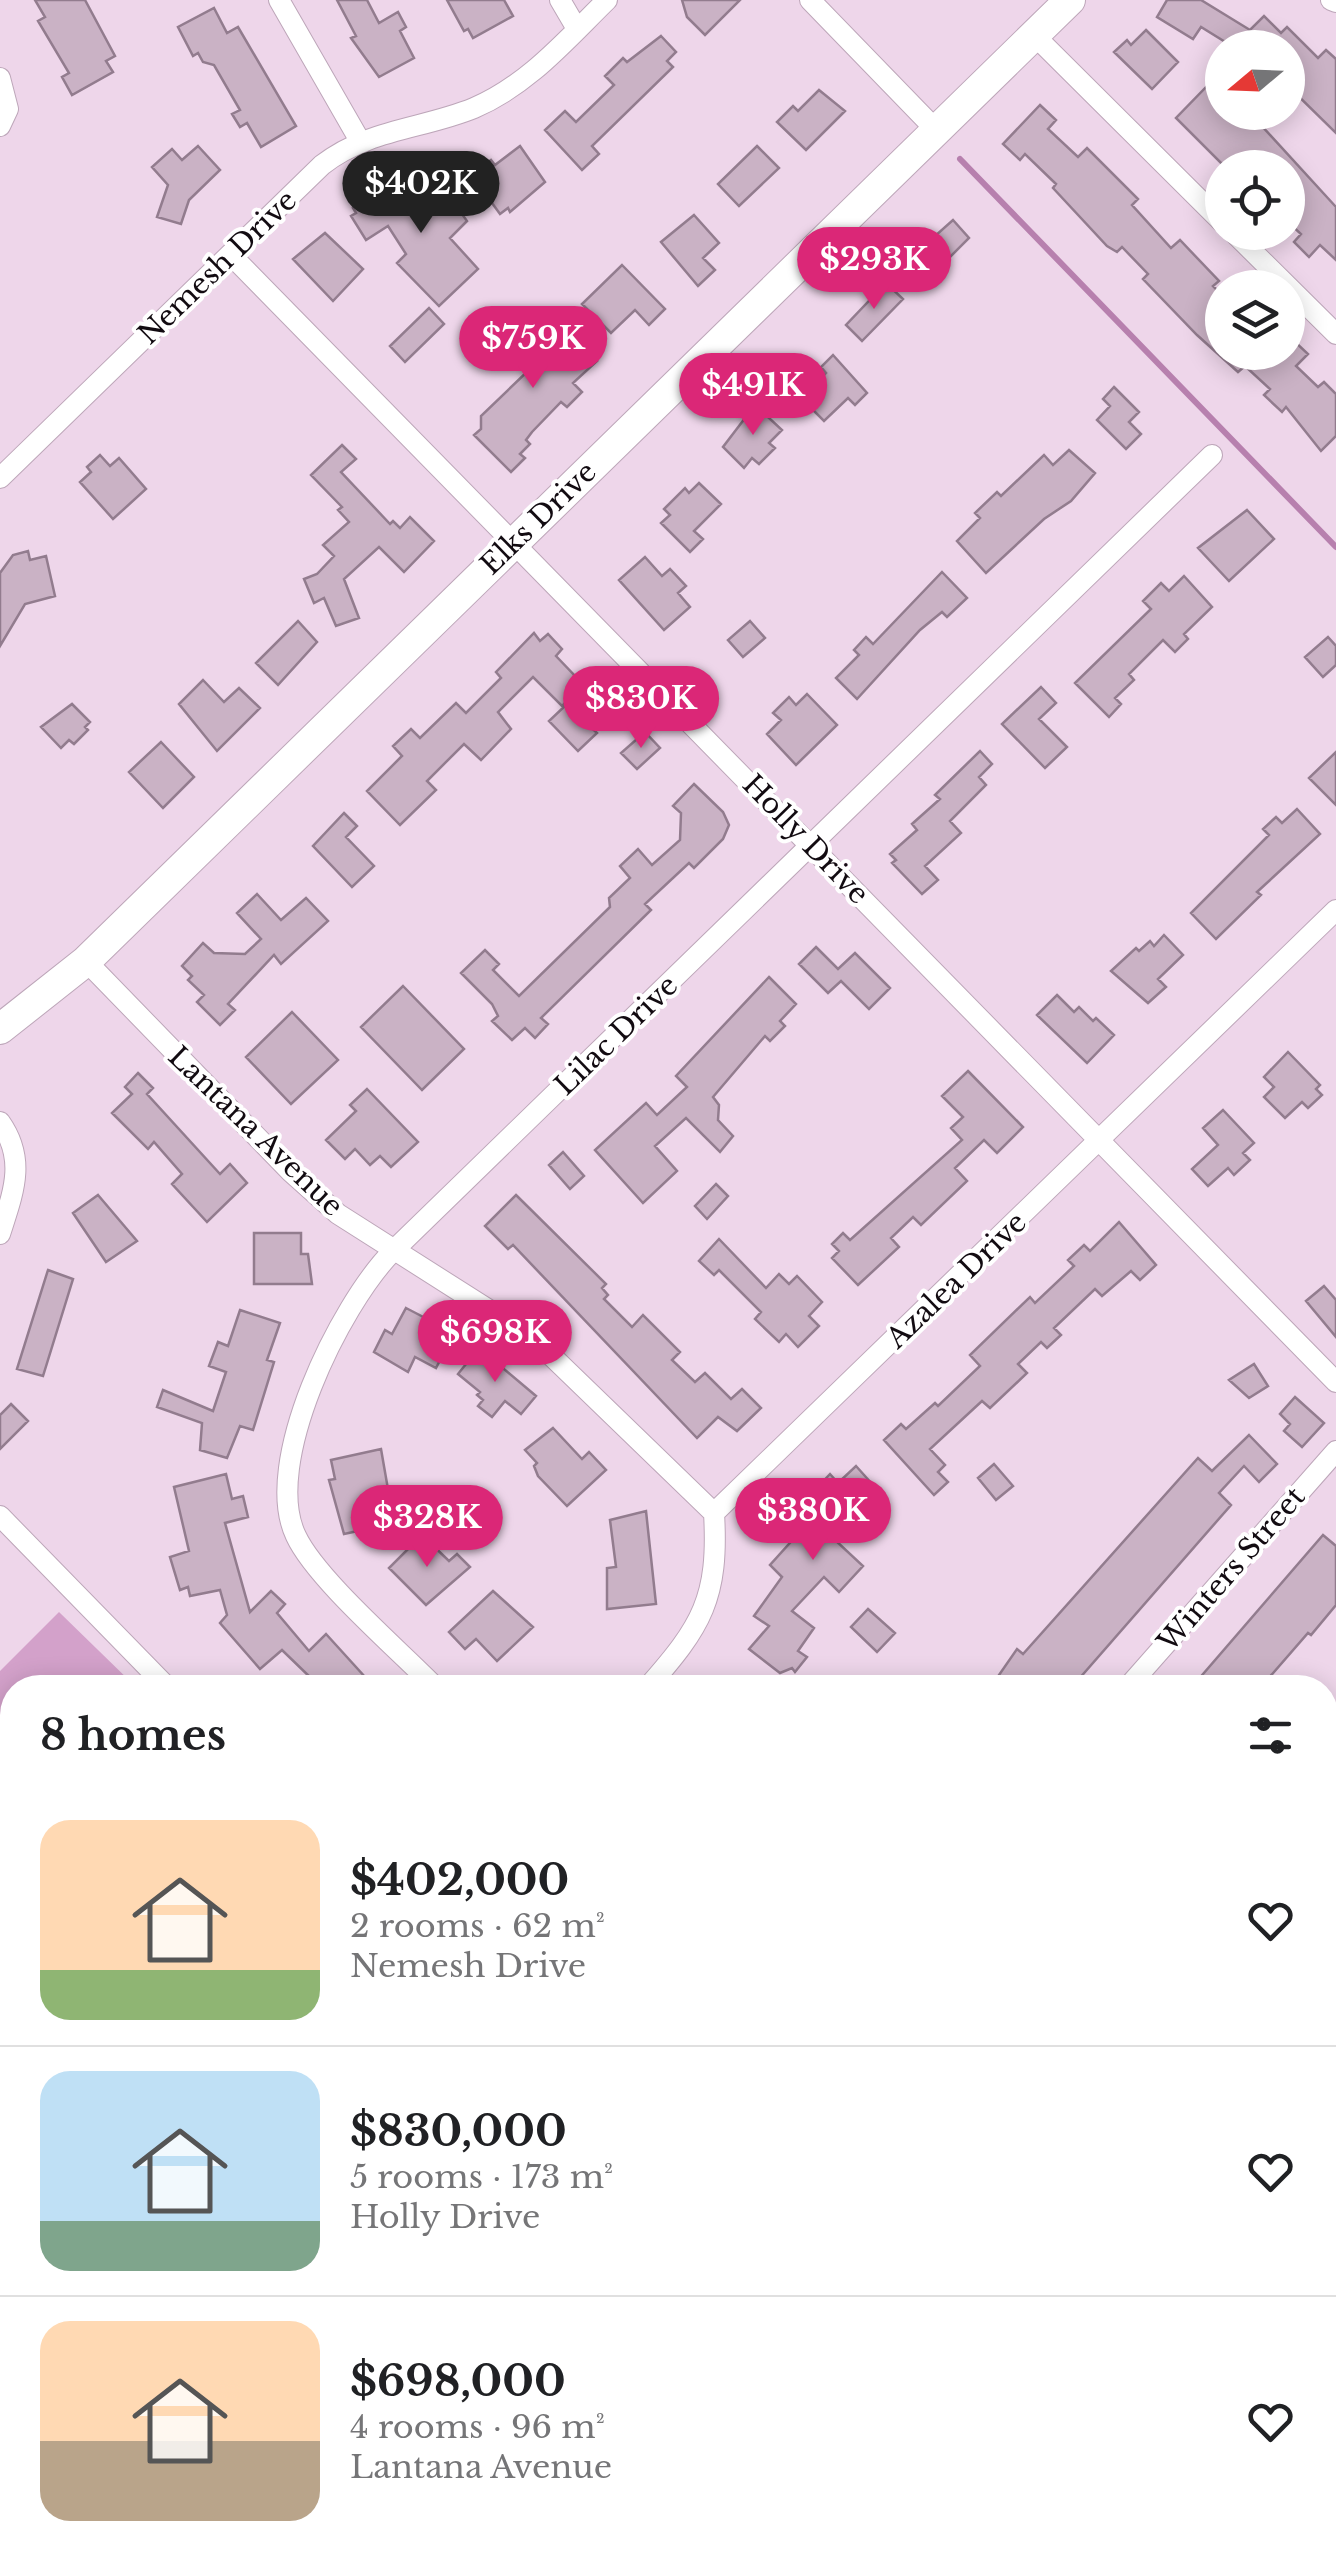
<!DOCTYPE html>
<meta charset="utf-8">
<style>
body{margin:0;font-family:"Libre Baskerville",serif;background:#f2f2f2;color:#202124;height:100vh;display:flex;flex-direction:column;font-size:38px;white-space:nowrap}
*{box-sizing:border-box;margin:0}
p{font-size:32px;color:#757577}
.icon{flex:none;width:55px;height:55px;fill:none;stroke:currentColor;stroke-width:2;stroke-linecap:round;stroke-linejoin:round}
.map{position:relative;flex:1;overflow:hidden}
.drawer{position:absolute;left:0px;top:1675px;width:1338px;height:890px;display:flex;flex-direction:column;background:#fff;border-radius:40px 40px 0 0;box-shadow:0 5px 25px #0003}
.drawer>*{flex:none}
.needle{width:65px;rotate:251deg}
.tools{position:absolute;left:1205px;top:30px;display:grid;gap:20px}
.tools a{display:grid;place-items:center;width:100px;height:100px;border-radius:50%;background:#fff;box-shadow:0 5px 25px #0003;font-size:50px}
.price{position:absolute;translate:-50% -85px;padding:0 22px;border-radius:35px;background:#db2777;color:#fff;font-size:32px;line-height:65px;filter:drop-shadow(0 2px 5px #0008)}
.price::after{content:'';position:absolute;left:50%;top:60px;width:30px;height:22px;margin-left:-15px;background:inherit;clip-path:polygon(0 0,100% 0,50% 100%)}
.price.current{background:#222;color:#fff}
ul{padding:0;list-style:none}
li{display:flex;align-items:center;gap:30px;height:250px;padding:0 40px}
li+li{border-top:2px solid #e0e0e0}
li span{display:grid;place-items:center;flex:none;width:280px;height:200px;border-radius:30px;color:#555}
li>.icon{margin-inline-start:auto}
span .icon{width:120px;height:120px;fill:#fffc;stroke-width:1}
li b{font-size:42px}
h2{display:flex;justify-content:space-between;align-items:center;height:120px;padding:0 40px;font-size:42px}
.map>svg:first-child{display:block}
</style>
<div class="map">
<svg width="1336" height="2565" viewBox="0 0 1336 2565">
<rect width="100%" height="100%" fill="#eed6ea"/>
<path fill="#d3a1ca" d="M59 1612 136 1687 12 1688V2401L0 2389V1671Z"/>
<g fill="none" stroke-linecap="round" stroke-linejoin="round">
<path stroke="#b780ae" stroke-width="6" d="M960 159 1336 547
M0 2273 12 2284
M179 2552 186 2565"/>
</g>
<path fill="#cab2c5" stroke="#927c8e" stroke-width="2.5" d="M35 0H85L115 56 106 61 113 72 72 95 62 77 69 73 38 21 45 17Z
M337 0H367L379 23 398 12 406 27 400 31 414 58 379 77 351 38 356 36Z
M447 0H504L513 16 473 38 468 29 464 31Z
M682 0H740L705 35 687 17Z
M1167 0H1201L1250 30 1264 16 1281 33 1287 27 1318 58 1326 50 1336 59V133L1288 86V48H1235L1201 27 1193 39 1157 17Z
M214 8 227 33 238 27 296 126 261 147 247 123 240 127 232 114 240 110 214 65 203 62 198 53 193 56 178 27Z
M1146 30 1178 62 1152 89 1114 52 1127 40 1131 45Z
M661 36 676 52 667 61 673 67 592 146 599 154 582 170 545 130 565 111 576 122 614 85 605 76 623 58 627 62Z
M1210 83 1222 95V112H1249L1336 207V260L1320 245 1309 257 1294 242 1301 234 1288 222V168H1226L1176 118Z
M819 90 845 111 806 150 777 122 793 106 798 111Z
M1040 105 1056 120 1048 129 1078 157 1087 148 1138 199 1132 205 1171 248 1180 240 1219 281 1213 286 1222 295V352H1288L1292 339 1308 354 1296 366 1318 387 1324 382 1336 394V436L1321 451 1286 407 1282 412 1264 395 1270 389 1245 366 1238 372 1197 335 1143 279 1148 274 1122 247 1117 252 1107 246 1053 188 1056 184 1025 154 1020 160 1003 144Z
M198 146 220 170 189 200 181 224 157 217 168 185 152 167 172 149 182 160Z
M520 146 545 182 510 212 508 208 500 214 471 174 491 160 495 165Z
M757 146 779 168 739 206 718 184Z
M436 178 467 221 450 238 478 269 439 306 397 263 406 254 388 226 366 240 351 216 356 213 353 208 374 195 376 199 401 184 408 195Z
M694 215 719 243 703 258 715 270 698 286 661 242Z
M953 220 969 238 925 282 907 261Z
M325 233 363 269 333 301 293 259Z
M622 265 665 309 649 325 635 310 611 333 582 304Z
M886 283 903 299 862 341 846 325Z
M429 308 444 324 405 362 390 346Z
M514 309 546 344 564 327 597 361 573 383 582 392 567 407 561 402 532 432 526 440 530 444 520 454 525 458 511 472 474 435 481 429V416L530 369 525 365 535 355 502 320Z
M833 355 867 393 855 405 848 398 824 421 801 398 826 373 821 367Z
M1114 387 1139 412 1129 422 1141 434 1126 449 1097 420 1110 406 1103 399Z
M755 405 782 430 769 443 775 448 759 464 752 458 744 468 723 447Z
M342 445 356 459 341 472 390 524 393 521 400 528 410 517 434 541 404 572 379 547 344 579 359 618 336 626 324 598 314 603 304 579 317 574 334 556 323 545 349 522 338 510 342 507 311 475Z
M1069 450 1095 473 1071 501 1044 519 986 573 957 541 980 518 975 513 997 492 1001 496 1044 455 1053 465Z
M100 455 110 466 119 458 146 489 113 519 80 482 91 472 87 467Z
M699 483 721 504 694 531 703 539 690 552 661 523 670 515 664 509 685 488 689 493Z
M1247 510 1274 539 1229 581 1198 548Z
M28 551 30 560 46 556 55 596 25 604 0 646V573L13 555Z
M645 557 662 576 670 569 686 586 678 593 690 607 664 630 619 580Z
M942 572 967 598 947 617 942 612 920 630 857 699 836 678 859 655 854 650 866 637 873 644Z
M1184 576 1212 607 1184 634 1188 639 1175 652 1163 640 1129 674 1134 680 1115 698 1121 704 1109 717 1075 683 1151 609 1143 601 1161 583 1169 591Z
M298 621 317 642 278 685 256 663Z
M750 621 765 638 743 657 728 640Z
M534 633 540 641 548 634 562 649 556 656 576 677 569 684 576 691 562 706 533 677 498 712 511 729 481 760 464 744 427 781 436 790 400 825 367 791 402 756 393 746 411 729 420 738 456 703 466 713 501 678 496 672Z
M1328 637 1336 646V665L1323 677 1305 657Z
M203 680 224 702 239 688 260 708 217 751 179 704Z
M1041 687 1056 703 1039 719 1067 747 1045 768 1002 724Z
M807 694 837 725 796 765 767 734 781 720 773 713 789 697 796 705Z
M72 704 90 722 85 727 88 730 74 744 69 740 61 748 41 727Z
M567 704 597 733 578 751 549 721Z
M645 732 660 748 637 769 621 753Z
M161 742 194 777 163 808 129 772Z
M980 751 992 764 979 777 986 785 950 821 961 833 925 866 938 880 922 894 892 863 896 860 890 854 917 830 912 824 940 799 935 795Z
M1336 752V805L1309 778Z
M694 784 723 812 729 825 723 839 694 868 689 863 645 904 651 910 541 1018 548 1024 535 1038 525 1028 512 1040 492 1021 498 1016 492 1004 461 973 485 950 499 964 493 970 519 996 610 907 609 898 630 878 620 866 638 849 652 865 680 840 681 813 673 806Z
M1297 809 1320 834 1257 892 1261 895 1216 939 1191 913 1269 835 1263 829 1276 817 1282 823Z
M344 813 357 826 346 837 374 866 352 887 313 846Z
M257 894 281 920 306 898 328 921 281 964 274 955 228 1004 235 1010 220 1025 197 1002 204 995 188 980 192 976 182 966 203 943 214 953 245 954 261 939 237 913Z
M1164 935 1183 955 1158 979 1166 987 1148 1003 1111 971 1136 948 1139 951 1150 941 1154 946Z
M816 947 838 969 855 953 890 988 869 1009 841 981 828 993 799 964Z
M769 977 796 1004 780 1021 785 1026 770 1041 765 1036 713 1097 719 1105 718 1120 733 1136 720 1152 686 1118 655 1146 677 1171 643 1203 595 1150 646 1103 657 1115 687 1087 676 1076Z
M403 986 464 1049 422 1090 361 1027Z
M1057 995 1074 1012 1079 1007 1093 1021 1096 1018 1114 1035 1087 1063 1037 1015Z
M292 1012 338 1060 291 1104 246 1057Z
M1288 1052 1320 1085 1316 1089 1322 1095 1308 1108 1302 1102 1285 1118 1264 1097 1274 1087 1264 1077Z
M968 1071 1023 1127 997 1153 984 1140 955 1168 967 1181 921 1225 913 1217 891 1238 899 1247 858 1285 832 1258 839 1251 832 1244 843 1233 850 1240 962 1140 951 1128 963 1117 942 1096Z
M138 1073 153 1088 147 1094 220 1174 230 1164 247 1183 207 1222 172 1184 182 1174 154 1142 148 1149 112 1113 132 1094 125 1087Z
M367 1089 418 1142 391 1167 380 1156 370 1165 355 1149 345 1159 326 1140 356 1111 350 1105Z
M1223 1110 1254 1143 1243 1153 1250 1160 1234 1175 1228 1168 1208 1186 1192 1169 1218 1145 1203 1128Z
M563 1152 584 1176 570 1189 549 1165Z
M716 1184 728 1196 707 1219 695 1206Z
M98 1195 137 1241 106 1262 73 1213Z
M516 1195 606 1284 602 1288 608 1295 604 1299 632 1327 643 1315 680 1352 672 1360 695 1382 705 1373 731 1399 742 1389 761 1408 737 1431 718 1417 697 1438 513 1245 508 1249 485 1226Z
M1119 1222 1156 1265 1140 1280 1131 1271 1102 1296 1095 1289 1054 1328 1061 1335 1047 1348 1041 1342 1018 1364 1027 1373 990 1408 982 1401 930 1449 945 1465 938 1472 948 1482 934 1495 884 1440 901 1424 906 1429 935 1403 938 1406 980 1366 970 1355 1030 1297 1035 1303 1074 1266 1068 1260 1084 1245 1090 1251Z
M254 1233H301V1254H308L312 1284H254Z
M719 1239 766 1288 779 1274 789 1284 797 1276 822 1302 809 1316 819 1326 798 1347 786 1334 779 1342 755 1319 761 1312 719 1270 714 1275 699 1261Z
M48 1270 73 1279 43 1376 17 1369Z
M1324 1286 1336 1300V1337L1306 1301Z
M406 1308 454 1333 436 1368 415 1357 408 1372 374 1352 385 1330 392 1334Z
M240 1310 280 1323 267 1360 274 1362 253 1430 240 1426 227 1458 200 1450 202 1423 157 1407 163 1390 213 1411 226 1372 209 1366 218 1342 228 1346Z
M479 1348 536 1396 521 1414 505 1401 492 1417 478 1406 483 1400 477 1395 480 1392 458 1374Z
M1254 1364 1268 1386 1249 1398 1229 1380Z
M1295 1397 1324 1423 1302 1447 1284 1431 1290 1424 1280 1414Z
M11 1404 28 1421 0 1449V1415Z
M553 1428 582 1459 589 1452 606 1470 567 1506 538 1476 534 1466 537 1463 525 1450Z
M1249 1435 1277 1464 1259 1482 1244 1466 1219 1493 1231 1505 1071 1688H990L1017 1649 1023 1654 1198 1458 1212 1471Z
M381 1449 393 1518 384 1520 385 1525 344 1534 329 1480 335 1479 331 1460Z
M994 1464 1013 1486 996 1500 978 1478Z
M856 1466 882 1495 877 1499 886 1509 865 1528 858 1520 835 1540 863 1566 839 1592 824 1577 792 1611 814 1628 798 1651 807 1657 795 1672 792 1668 780 1673 749 1649 769 1626 754 1616 782 1577 770 1565 797 1535 784 1523 830 1474 838 1483Z
M226 1474 232 1499 243 1496 248 1517 225 1523 250 1612 271 1591 285 1604 277 1613 309 1651 326 1634 375 1688H302L312 1679 282 1650 260 1669 220 1623 227 1615 220 1590 190 1596 188 1587 180 1590 170 1557 189 1551 174 1487Z
M646 1511 656 1604 607 1609V1568L616 1567 610 1520Z
M422 1535 449 1561 457 1554 470 1567 426 1605 389 1568Z
M1323 1535 1336 1546V1605L1311 1635 1308 1633 1260 1688H1191Z
M493 1591 533 1627 497 1661 476 1639 465 1649 449 1632Z
M868 1609 895 1633 877 1652 851 1627Z"/>
<g fill="none" stroke-linecap="round" stroke-linejoin="round">
<g stroke="#bda6b9" stroke-width="22">
<path id="street" d="M279 0 360 141
M560 0 577 29
M810 0 937 131
M1331 0 1336 2
M1034 35 1222 222
M0 78 8 109 0 126
M1233 232 1336 334
M231 255 1336 1382
M0 478 322 165C368 129 423 129 474 108 528 85 566 40 607 0
M86 961 291 1172 338 1214 533 1338 714 1513
M0 1122C27 1160 13 1193 0 1234
M714 1513 1336 910
M0 1516 168 1688
M436 1688C400 1651 316 1579 296 1536 261 1464 340 1305 392 1252L1212 455
M647 1688C702 1626 719 1598 714 1513
M1127 1688 1336 1451
M1325 1873 1336 1861
M1325 2106 1336 2094
M1325 2204 1336 2215
M1325 2518 1336 2528
M1104 2552 1118 2565
M352 2565 363 2552
M713 2565 724 2552
M1046 2565 1057 2552"/>
</g>
<g stroke="#bda6b9" stroke-width="32">
<path id="secondary" d="M0 1029 86 961 1070 0"/>
</g>
<use href="#street" stroke="#fff" stroke-width="20"/>
<use href="#secondary" stroke="#fff" stroke-width="30"/>
</g>
<g text-anchor="middle" stroke-width="8" stroke-linejoin="round" paint-order="stroke">
<g font-size="28" fill="#120b11" stroke="#fff">
<text transform="translate(217 267) rotate(-44)" y="10">Nemesh Drive</text>
<text transform="translate(538 518) rotate(-44)" y="10">Elks Drive</text>
<text transform="translate(806 839) rotate(46)" y="10">Holly Drive</text>
<text transform="translate(616 1035) rotate(-44)" y="10">Lilac Drive</text>
<text transform="translate(256 1131) rotate(44)" y="10">Lantana Avenue</text>
<text transform="translate(956 1280) rotate(-44)" y="10">Azalea Drive</text>
<text transform="translate(1231 1569) rotate(-49)" y="10">Winters Street</text>
</g>
</g>
</svg>
<div class="tools">
<a><svg class="needle" viewBox="-14 -14 28 28"><path d="M0-13l5 13h-10z" fill="#e53935"/><path d="M0 13l5-13h-10z" fill="#757577"/></svg></a>
<a><svg class="icon" aria-label="locate" viewBox="0 0 24 24"><circle cx="12" cy="12" r="6"/><path d="M12 2v4M12 18v4M2 12h4M18 12h4"/></svg></a>
<a><svg class="icon" aria-label="layers" viewBox="0 0 24 24"><path d="M12 4l9 5-9 5-9-5zM3 14l9 5 9-5"/></svg></a>
</div>
<b class="price current" style="left:421px;top:236px">$402K</b>
<b class="price" style="left:874px;top:312px">$293K</b>
<b class="price" style="left:533px;top:391px">$759K</b>
<b class="price" style="left:753px;top:438px">$491K</b>
<b class="price" style="left:641px;top:751px">$830K</b>
<b class="price" style="left:495px;top:1385px">$698K</b>
<b class="price" style="left:813px;top:1563px">$380K</b>
<b class="price" style="left:427px;top:1570px">$328K</b>
<section class="drawer">
<h2>8 homes<svg class="icon" aria-label="filters" viewBox="0 0 24 24"><path d="M4 7h16M4 17h16"/><circle cx="9" cy="7" r="2"/><circle cx="15" cy="17" r="2"/></svg></h2>
<ul>
<li><span style="background:linear-gradient(#ffd9b3 75%,#8fb573 0)"><svg class="icon" aria-label="home" viewBox="0 0 24 24"><path d="M3 11l9-7 9 7M6 9v11h12V9"/></svg></span><div><b>$402,000</b><p>2 rooms · 62 m²</p><p>Nemesh Drive</p></div><svg class="icon" aria-label="heart" viewBox="0 0 24 24"><path d="M12 20l-8-8c-3-5 5-10 8-4 3-6 11-1 8 4z"/></svg></li>
<li><span style="background:linear-gradient(#bfe0f5 75%,#7fa58c 0)"><svg class="icon" aria-label="home" viewBox="0 0 24 24"><path d="M3 11l9-7 9 7M6 9v11h12V9"/></svg></span><div><b>$830,000</b><p>5 rooms · 173 m²</p><p>Holly Drive</p></div><svg class="icon" aria-label="heart" viewBox="0 0 24 24"><path d="M12 20l-8-8c-3-5 5-10 8-4 3-6 11-1 8 4z"/></svg></li>
<li><span style="background:linear-gradient(#ffd9b3 60%,#b9a48a 0)"><svg class="icon" aria-label="home" viewBox="0 0 24 24"><path d="M3 11l9-7 9 7M6 9v11h12V9"/></svg></span><div><b>$698,000</b><p>4 rooms · 96 m²</p><p>Lantana Avenue</p></div><svg class="icon" aria-label="heart" viewBox="0 0 24 24"><path d="M12 20l-8-8c-3-5 5-10 8-4 3-6 11-1 8 4z"/></svg></li>
</ul>
</section>
</div>
